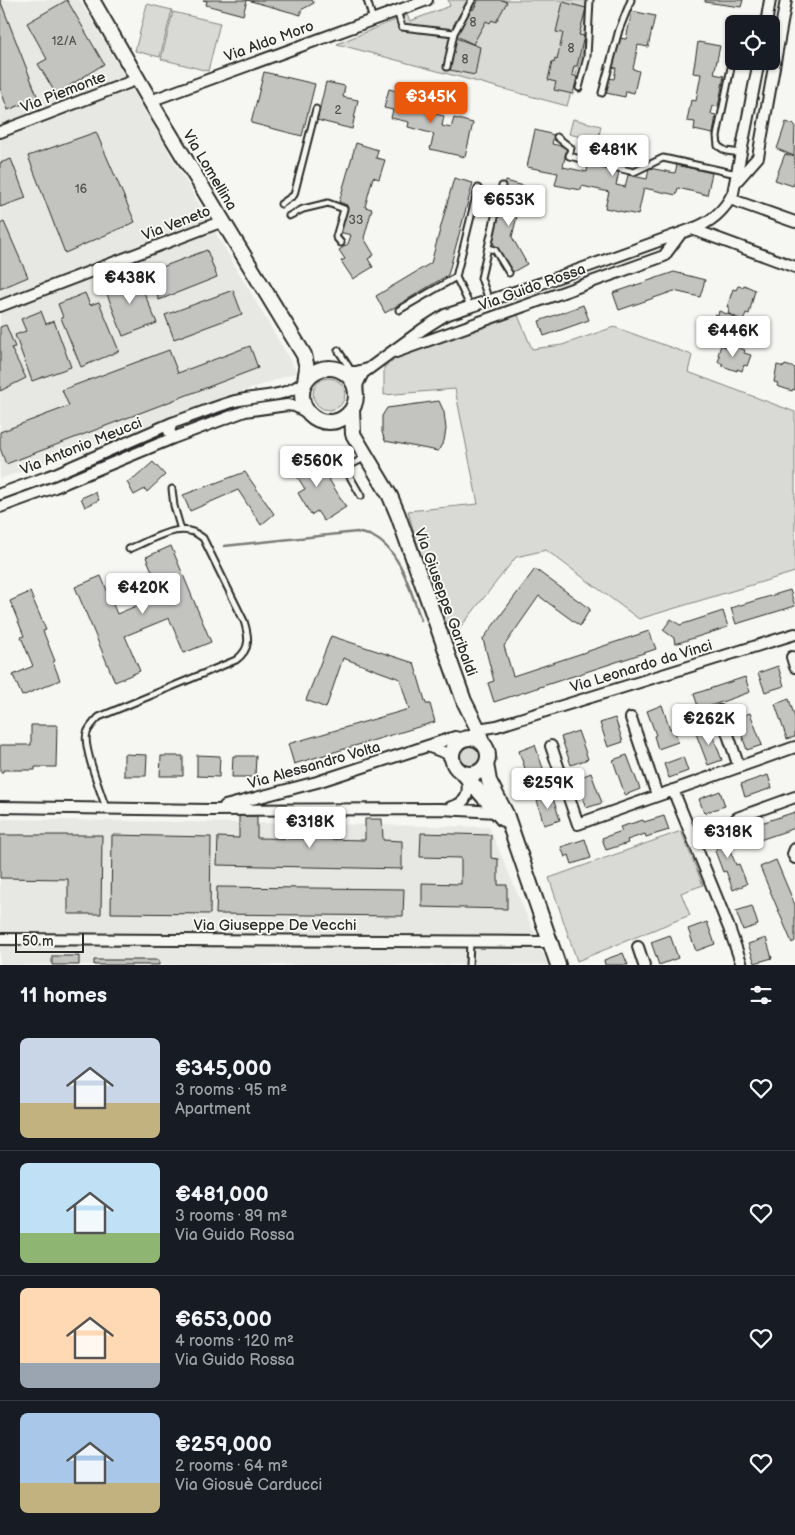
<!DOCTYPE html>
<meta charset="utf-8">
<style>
body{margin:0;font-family:"Balsamiq Sans",sans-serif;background:#242831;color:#f1f3f6;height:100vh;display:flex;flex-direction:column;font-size:19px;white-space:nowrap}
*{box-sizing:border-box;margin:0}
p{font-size:16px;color:#9ea1a6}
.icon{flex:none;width:28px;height:28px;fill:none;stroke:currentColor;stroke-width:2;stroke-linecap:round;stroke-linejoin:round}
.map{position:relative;height:965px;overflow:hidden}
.sheet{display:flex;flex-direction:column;background:#171b24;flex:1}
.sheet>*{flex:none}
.fabs{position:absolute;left:725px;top:15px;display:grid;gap:10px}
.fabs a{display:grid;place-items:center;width:55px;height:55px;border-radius:8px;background:#171b24;box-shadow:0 1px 4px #0004;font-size:25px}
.scale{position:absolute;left:15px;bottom:12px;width:69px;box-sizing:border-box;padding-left:5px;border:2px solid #2b2b2b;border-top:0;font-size:14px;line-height:18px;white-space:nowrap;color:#2b2b2b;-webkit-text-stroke:4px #f6f6f2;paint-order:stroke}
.price{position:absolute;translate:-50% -42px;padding:0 11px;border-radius:5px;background:#fff;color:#222;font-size:16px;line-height:32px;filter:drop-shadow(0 1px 2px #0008)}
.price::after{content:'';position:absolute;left:50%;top:30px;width:15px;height:11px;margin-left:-8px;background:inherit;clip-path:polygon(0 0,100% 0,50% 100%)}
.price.selected{background:#ea580c;color:#fff}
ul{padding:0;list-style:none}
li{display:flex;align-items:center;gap:15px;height:125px;padding:0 20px}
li+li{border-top:1px solid #363941}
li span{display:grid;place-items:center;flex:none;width:140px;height:100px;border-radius:8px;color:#555}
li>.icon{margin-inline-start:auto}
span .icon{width:60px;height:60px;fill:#fffc;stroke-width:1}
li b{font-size:21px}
h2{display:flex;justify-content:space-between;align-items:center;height:60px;padding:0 20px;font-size:21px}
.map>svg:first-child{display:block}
</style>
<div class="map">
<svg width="795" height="965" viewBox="0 0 795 965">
<rect width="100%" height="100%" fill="#f6f6f2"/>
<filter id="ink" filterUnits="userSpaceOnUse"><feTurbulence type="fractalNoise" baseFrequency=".02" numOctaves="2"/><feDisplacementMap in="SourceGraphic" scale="10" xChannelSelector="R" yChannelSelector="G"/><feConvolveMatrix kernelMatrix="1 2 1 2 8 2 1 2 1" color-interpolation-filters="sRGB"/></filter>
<g filter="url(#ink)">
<path fill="#e7e7e3" d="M0 0H80L297 372 0 479Z
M0 819 489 827 548 965H0Z"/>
<path fill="#d9d9d5" stroke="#828280" d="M448 0H586L583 51 567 106 337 44 407 15 410 21 450 6Z
M147 4 172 10 160 57 135 51Z
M173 12 220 23 208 71 161 59Z
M573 119 601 126 598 141 569 134Z
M517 313 532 349 562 345 614 327 692 355 688 372 795 412V572L639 619 546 550 516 557 452 638C431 599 420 554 408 511L478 504 455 389 384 395V367L403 355Z
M313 394a16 16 0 1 1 32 0a16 16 0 1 1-32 0Z
M460 756a11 11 0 1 1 22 0a11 11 0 1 1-22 0Z
M681 831 703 885 681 893 690 915 577 961 549 878Z"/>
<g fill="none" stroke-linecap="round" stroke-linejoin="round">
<path stroke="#7a7a78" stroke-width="2.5" d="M224 546 357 532C362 534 368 534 372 536 402 551 410 591 421 620"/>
</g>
<path fill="#c3c3c0" stroke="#2b2b2b" d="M0 0 38 98 8 110 0 88Z
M67 0 104 64 56 94 38 64 47 59 27 23Z
M203 0H247L243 15 206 5 207 1Z
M247 0H312L314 3 301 10V15Z
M476 0H502L507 2 496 22 492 20 490 23 486 21 473 44 454 35 469 7 473 10 478 1Z
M705 0H743L741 7 705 2Z
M563 2 586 8 579 35 584 36 577 66H574L572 75 577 77 573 94 554 90 556 82 548 80 552 62 554 63 555 59 557 60 563 33 556 32Z
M632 11 655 16 648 47 638 45 633 69 639 71 634 93 626 91 625 97 606 93 609 78 614 79 616 68 611 67 618 38 626 39Z
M456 38 480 47 475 75 450 70Z
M698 42 720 46 714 74 724 76 718 107 713 106 711 114 716 115 713 134 694 130 695 122 687 121 691 100 696 101 701 74 693 73Z
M264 72 315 84 302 136 251 123Z
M326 82 345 86 343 97 358 100 352 129 317 120Z
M389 89 411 95 410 98 420 101 418 110 444 116 442 126 451 128 454 118 473 123 465 157 430 149 434 134 408 127 409 122 391 118 393 110 384 108Z
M786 122 795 125 794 156 777 149Z
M535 130 554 135 552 144 567 147 563 167 587 172 588 165 619 172 616 185 625 187 628 175 647 179 649 168 675 173 677 165 712 173 707 195 678 188 676 195 644 188 638 215 605 208 609 192 582 186 581 190 555 185 558 173 527 167Z
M96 132 135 222 65 253 28 156Z
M356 143 378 150 376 158 385 160 379 179 373 177 365 207 372 209 364 238 374 255 368 259 373 267 353 279 341 261 345 259 339 250 348 244 351 235 339 232 347 205 339 202Z
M785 154 795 157V181L793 186 775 180Z
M11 159 26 198 0 207V163Z
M454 178 473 183 448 275 385 313 376 296 431 263Z
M506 181 524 186 512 237 527 264 511 273 491 239Z
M4 222 28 277 0 289V224Z
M207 250 217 277 159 300 149 272Z
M674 272 705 280 700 297 674 291 619 310 613 293Z
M136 274 157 323 123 336 104 286Z
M744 285 755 290 749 314 746 313 743 321 728 313 730 307H727L733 289 736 290 738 286 743 287Z
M233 290 242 314 174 339 165 315Z
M85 293 90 305 99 302 119 351 81 367 61 318 63 317 58 304Z
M583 305 589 320 544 336 539 321Z
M41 311 46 324 54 321 71 367 32 381 15 335 26 331 21 319Z
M719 311 735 317 732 323 735 324 730 338H728L725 346 715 343 716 341 710 338 711 334 708 333 715 314 718 315Z
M6 325 15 347 11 348 26 378 0 391V327Z
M729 344 745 350 744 353 751 355 747 366 744 365 742 371 737 369V371L722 366 723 364 718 362 720 356 718 355 721 345 728 348Z
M250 346 258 368 6 464 0 448V432L69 406 62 390 169 350 178 373Z
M777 365 784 367 785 365 795 368V390L793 389 792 391 777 386 778 383 774 382Z
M439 401 444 412 446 429 444 441 438 451 385 441 382 432V416L387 408Z
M312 452 346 507 324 521 317 511 311 515 298 493 305 489 290 465Z
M153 462 165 475 147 492 145 489 134 495 127 482 135 478Z
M245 472 274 514 261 525 238 490 190 511 183 495Z
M95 492 99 500 85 507 81 498Z
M171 546 211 642 184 653 169 618 125 636 140 671 115 682 75 587 101 576 117 614 162 595 146 557Z
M535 569 590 609 580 626 539 596 504 646 513 676 649 631 656 649 494 702 488 683 494 681 483 639Z
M790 590 795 606 736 624 731 608Z
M30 592 46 630 43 631 55 661 53 662 60 680 22 696 13 675 33 666 21 637 24 636 10 601Z
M723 611 728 627 675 644 674 638 663 630 671 619 680 625Z
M331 636 414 663 426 704H430L435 722 294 764 288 744 409 709 400 679 343 658 326 708 306 700Z
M778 666 784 686 765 692 758 673Z
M745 677 750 692 699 710 694 694Z
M789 699 795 718V737L787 739 775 704Z
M662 705 670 729 674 728 678 742 658 749 654 736 656 735 647 711Z
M750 713 762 745 747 750 736 718Z
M615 718 623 742 608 747 600 723Z
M31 725H57L56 767H35V770H3V772H0V745H31Z
M709 726 722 760 708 765 695 731Z
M578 731 588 759 571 765 561 737Z
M535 745 547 780 531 786 519 751Z
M124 754 147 755 146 776H124Z
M197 755 220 756 219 777 197 776Z
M627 755 640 789 625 795 613 760Z
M161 756H183V776H160Z
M233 756H256L255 777H232Z
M683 757 688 771 669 778 664 764Z
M591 773 602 803 586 808 576 779Z
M768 775 772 788 745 797 741 784Z
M720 791 725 806 704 813 699 799Z
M552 795 560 820 544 825 537 800Z
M795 812V828L748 844 743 829Z
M239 816H257V838L311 839 310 819H319V839L365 840V819H382L383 840 402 841V869L217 865 218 837 239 838Z
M664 816 669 830 646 837 645 834 627 840 628 843 606 850 602 838 622 831 620 827 643 820 644 822Z
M725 828 732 846 729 848 736 865 739 864 747 884 733 890 726 871 723 872 715 851 717 850 711 833Z
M421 833 491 835V858L498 859V885H507V909L422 907V883L461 884V858L420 857Z
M0 835H102L101 914H68V879L0 878Z
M112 835 211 837 210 914 111 913Z
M585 839 591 858 572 864 569 855 565 857 561 847Z
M776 860 795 905V941L792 943 760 867Z
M217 887 404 889 403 916 216 914Z
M752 906 758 925 743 930 736 911Z
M707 922 715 944 696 951 688 929Z
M670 935 678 958 659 965 651 942Z
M766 938 772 958 755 963 748 944Z
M623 953 628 965H605L604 960Z
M52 956H79V965H52Z
M94 960H159V965H94Z"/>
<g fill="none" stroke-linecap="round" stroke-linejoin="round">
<g stroke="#2b2b2b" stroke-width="9">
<path id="service" d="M367 0 373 20
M397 11 402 27 454 33 447 67
M454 33 472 0
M734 53 717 136 718 146 726 151 741 153
M579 88 587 57 590 0
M602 93 619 30 631 0
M557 137 571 148 569 156 634 172 663 158 737 174
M281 204 294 195 316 109
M289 216 303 209 328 203 344 209 336 237 341 243
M488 248 495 250 509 273
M456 277 478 188
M489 300 481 278 502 186
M399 310 456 277 470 306
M338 350 352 372
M339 457 345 468
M172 489 174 506 181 530
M361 496 345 468 366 457
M106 808C101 793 82 745 87 733 89 727 94 722 99 717L236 660C251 649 249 637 244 621L203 538C200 536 196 533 193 532 173 525 147 542 129 549
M469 965 470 942"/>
</g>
<g stroke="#2b2b2b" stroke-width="14">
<path id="minor" d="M766 24 770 0
M150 101 427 0
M0 132 138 79
M736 182 758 157 786 0
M730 199 795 222
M692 229 795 267
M0 306 223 221
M396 352 664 256 681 233
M344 372H356L368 369
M305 381C286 398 260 395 235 401 214 407 193 416 172 423L169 431 173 438 245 411 287 405 295 406 308 413
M356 393 358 383 363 373 423 329 445 315 542 283 692 229C710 223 725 210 733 193L759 61
M0 494 55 474 172 423
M0 507 55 487 173 438
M792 657 795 667
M720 711 739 767
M631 718 657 795
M470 739 478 729 497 726 795 634
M427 746 446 753 454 763
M551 746 578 824 795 747
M673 790 729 928 742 965
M225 806 317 782 455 737 464 739
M0 807 209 810 441 809 497 812
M451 807C468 803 469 793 467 778
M737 818 795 797
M795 849 793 854 795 858
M0 939 550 942
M638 947 644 965"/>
</g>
<g stroke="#2b2b2b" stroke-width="18">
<path id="secondary" d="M92 0 159 116 304 355 307 368 305 381
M302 395a27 27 0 1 1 54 0a27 27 0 1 1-54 0Z
M352 409 353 434 390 496 398 515 464 701 478 729 482 743
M452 756a18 18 0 1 1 36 0a18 18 0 1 1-36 0Z
M486 764 489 781 506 814 558 965
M463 773 503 819"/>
</g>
<use href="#service" stroke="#f6f6f2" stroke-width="5"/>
<use href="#minor" stroke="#f6f6f2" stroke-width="10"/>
<use href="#secondary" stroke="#f6f6f2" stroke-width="14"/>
</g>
</g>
<g text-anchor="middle" stroke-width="4" stroke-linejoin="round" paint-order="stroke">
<g font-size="12" fill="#515150">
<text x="473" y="26">8</text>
<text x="64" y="45">12/A</text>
<text x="571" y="52">8</text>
<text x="465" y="63">8</text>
<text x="338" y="114">2</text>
<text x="81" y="193">16</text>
<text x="356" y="224">33</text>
</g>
<g font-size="15" fill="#2b2b2b" stroke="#f6f6f2">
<text transform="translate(269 41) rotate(-20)" y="5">Via Aldo Moro</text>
<text transform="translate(63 92) rotate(-21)" y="5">Via Piemonte</text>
<text transform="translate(210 170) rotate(59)" y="5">Via Lomellina</text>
<text transform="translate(176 223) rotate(-21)" y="5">Via Veneto</text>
<text transform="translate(532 287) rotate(-20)" y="5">Via Guido Rossa</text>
<text transform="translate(81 446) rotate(-22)" y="5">Via Antonio Meucci</text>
<text transform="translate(446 602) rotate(70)" y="5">Via Giuseppe Garibaldi</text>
<text transform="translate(641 666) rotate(-17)" y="5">Via Leonardo da Vinci</text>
<text transform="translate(314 765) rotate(-16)" y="5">Via Alessandro Volta</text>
<text x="275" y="930">Via Giuseppe De Vecchi</text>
</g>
</g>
</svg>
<div class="fabs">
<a><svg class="icon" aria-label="locate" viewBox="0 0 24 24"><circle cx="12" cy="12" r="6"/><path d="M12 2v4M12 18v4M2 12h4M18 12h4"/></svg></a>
</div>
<div class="scale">50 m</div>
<b class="price selected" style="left:431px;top:124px">€345K</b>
<b class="price" style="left:613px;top:177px">€481K</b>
<b class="price" style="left:509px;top:227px">€653K</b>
<b class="price" style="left:130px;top:305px">€438K</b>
<b class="price" style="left:733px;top:358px">€446K</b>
<b class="price" style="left:317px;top:488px">€560K</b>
<b class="price" style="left:143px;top:615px">€420K</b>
<b class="price" style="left:709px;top:746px">€262K</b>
<b class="price" style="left:548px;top:810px">€259K</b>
<b class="price" style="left:310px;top:849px">€318K</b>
<b class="price" style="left:728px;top:859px">€318K</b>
</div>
<section class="sheet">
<h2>11 homes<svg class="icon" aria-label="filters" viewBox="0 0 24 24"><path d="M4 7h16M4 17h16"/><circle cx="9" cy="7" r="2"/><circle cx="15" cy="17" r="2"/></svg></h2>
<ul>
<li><span style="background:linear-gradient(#c9d6e8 65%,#c2b280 0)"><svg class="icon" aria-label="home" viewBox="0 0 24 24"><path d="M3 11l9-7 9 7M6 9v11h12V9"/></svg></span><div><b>€345,000</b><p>3 rooms · 95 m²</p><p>Apartment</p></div><svg class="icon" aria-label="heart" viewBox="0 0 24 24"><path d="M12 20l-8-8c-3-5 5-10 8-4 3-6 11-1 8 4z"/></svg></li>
<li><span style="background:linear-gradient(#bfe0f5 70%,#8fb573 0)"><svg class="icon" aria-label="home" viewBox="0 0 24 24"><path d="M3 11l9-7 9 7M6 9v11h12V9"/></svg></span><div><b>€481,000</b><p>3 rooms · 89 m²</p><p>Via Guido Rossa</p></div><svg class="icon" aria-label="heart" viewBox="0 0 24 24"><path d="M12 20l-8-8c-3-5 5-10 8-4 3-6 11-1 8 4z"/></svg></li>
<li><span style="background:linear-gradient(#ffd9b3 75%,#9aa5b1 0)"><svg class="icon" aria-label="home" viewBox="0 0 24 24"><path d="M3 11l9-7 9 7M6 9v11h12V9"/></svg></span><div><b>€653,000</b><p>4 rooms · 120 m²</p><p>Via Guido Rossa</p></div><svg class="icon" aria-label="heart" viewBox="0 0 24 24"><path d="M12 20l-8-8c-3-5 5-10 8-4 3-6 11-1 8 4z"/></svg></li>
<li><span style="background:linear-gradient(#a9c7e8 70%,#c2b280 0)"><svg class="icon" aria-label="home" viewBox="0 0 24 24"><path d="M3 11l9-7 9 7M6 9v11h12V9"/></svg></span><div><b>€259,000</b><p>2 rooms · 64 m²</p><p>Via Giosuè Carducci</p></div><svg class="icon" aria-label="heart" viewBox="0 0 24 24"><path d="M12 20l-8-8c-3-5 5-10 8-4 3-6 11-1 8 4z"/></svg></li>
</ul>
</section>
